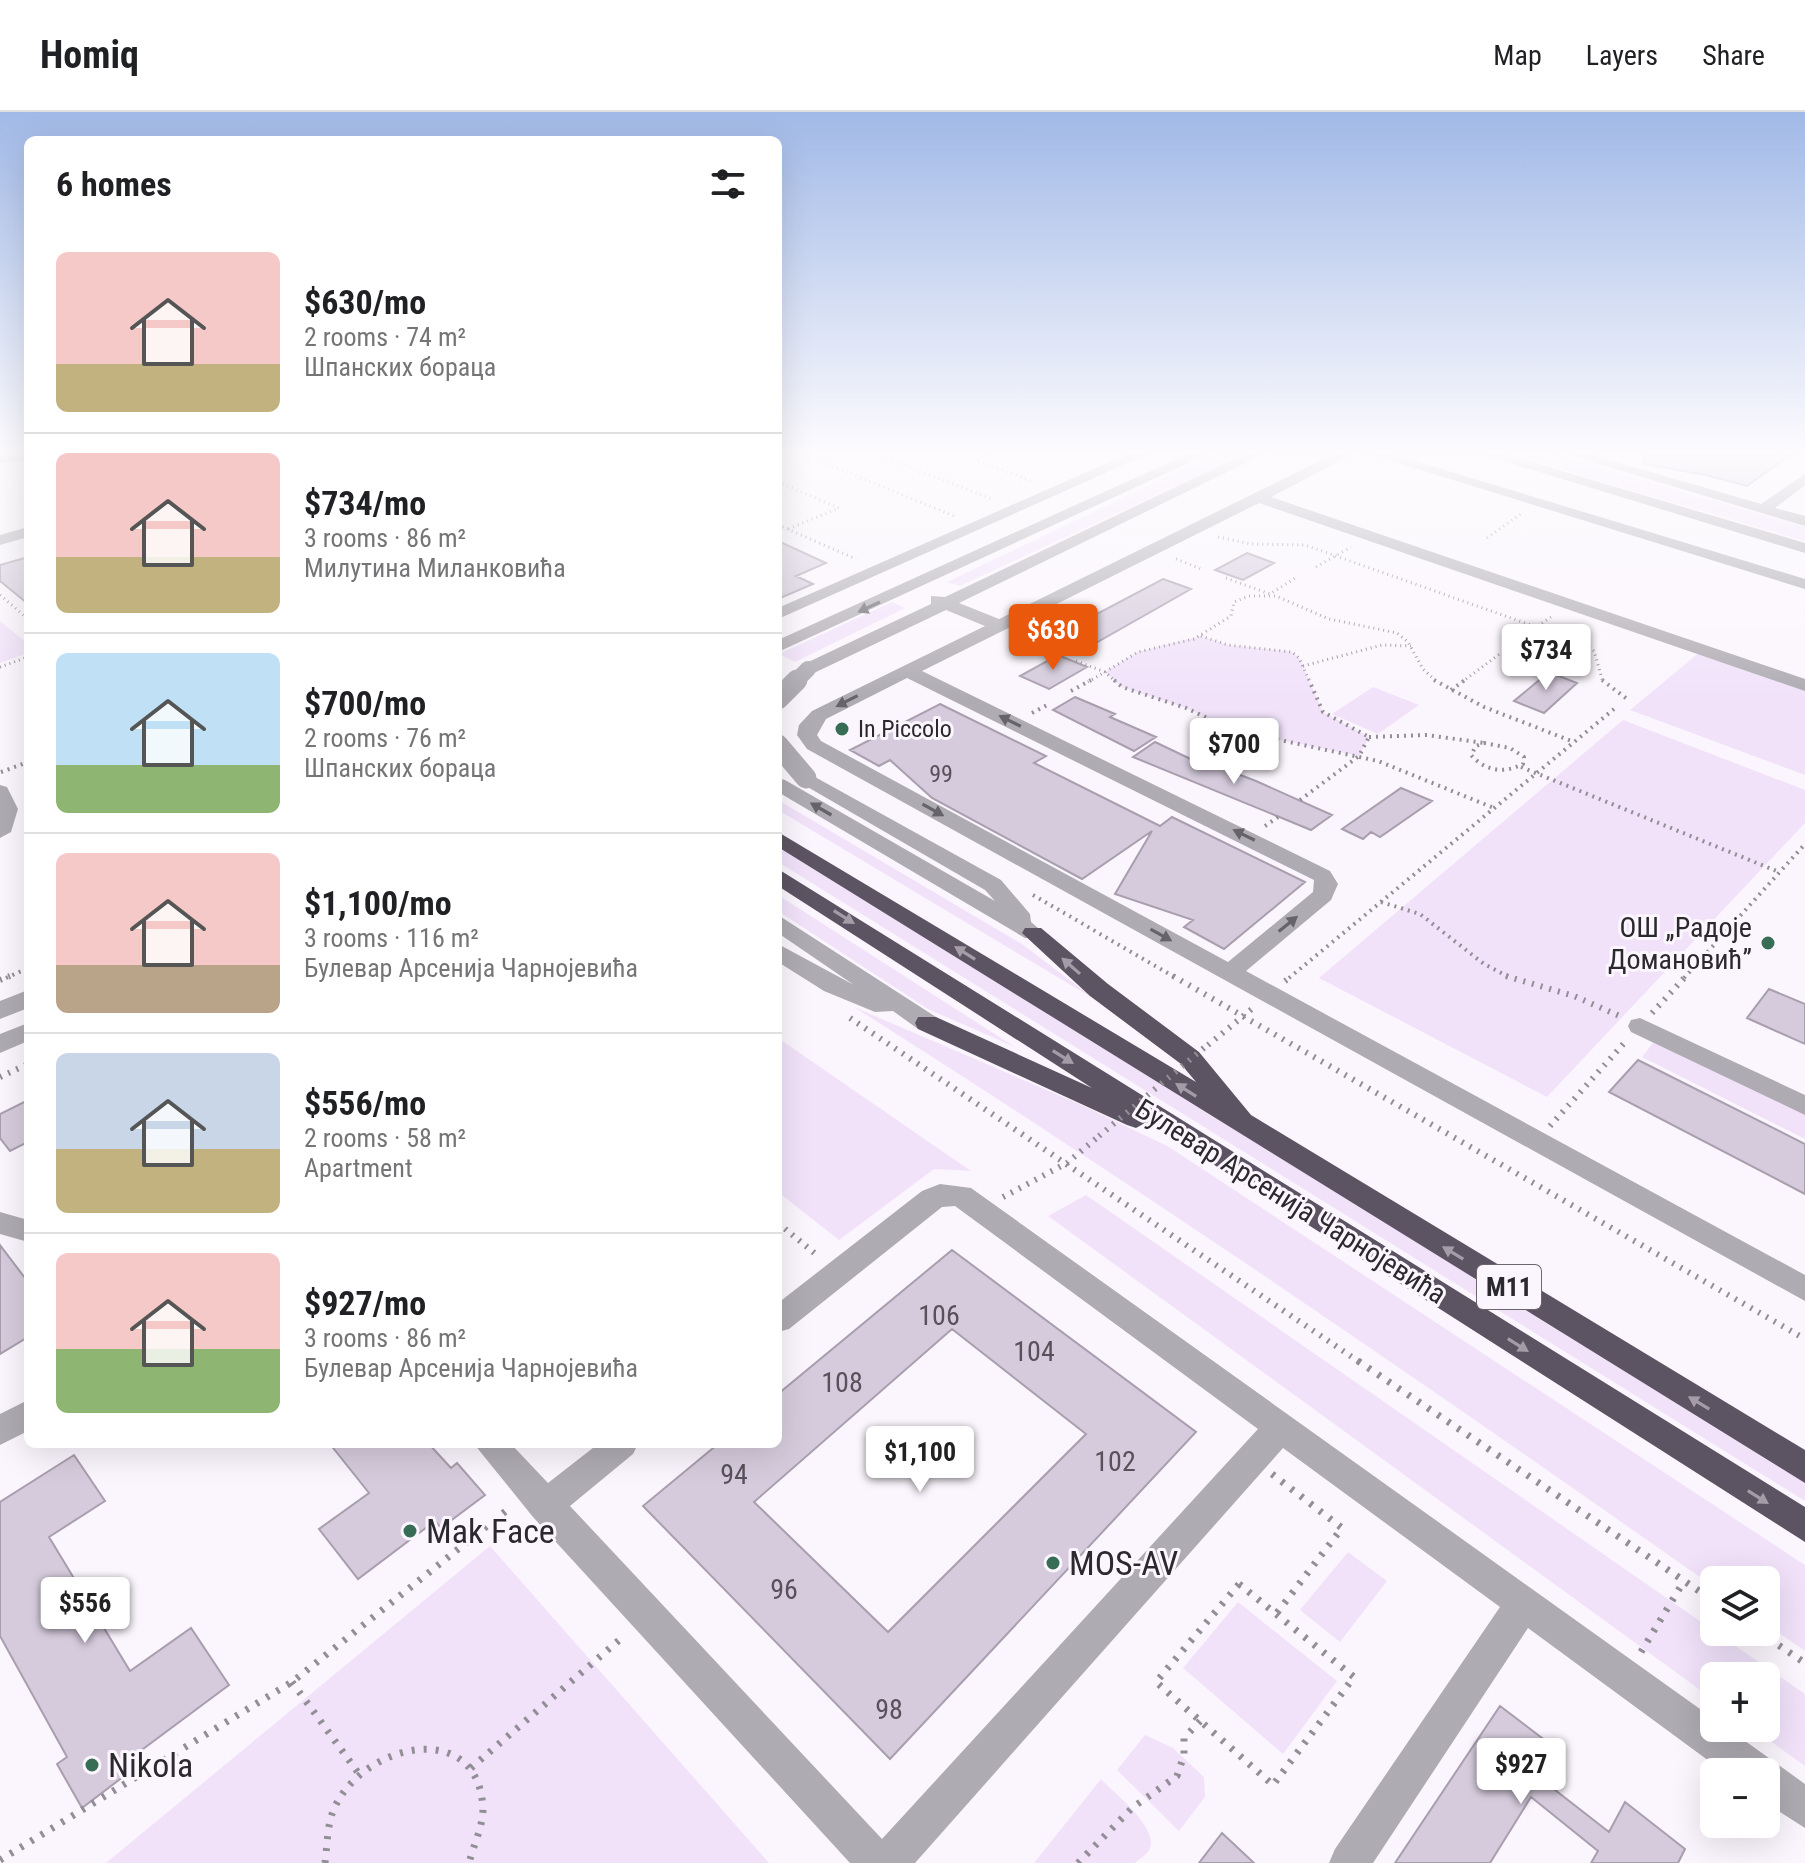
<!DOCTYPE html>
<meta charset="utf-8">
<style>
body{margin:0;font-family:"Roboto Condensed",sans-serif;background:#f2f2f2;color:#202124;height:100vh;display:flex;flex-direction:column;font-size:30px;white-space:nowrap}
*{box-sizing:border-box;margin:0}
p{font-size:26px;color:#757577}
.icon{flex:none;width:44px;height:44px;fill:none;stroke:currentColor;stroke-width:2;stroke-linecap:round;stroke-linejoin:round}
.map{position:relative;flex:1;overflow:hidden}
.sheet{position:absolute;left:24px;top:24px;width:758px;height:1312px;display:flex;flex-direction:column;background:#fff;border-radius:12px;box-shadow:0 8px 32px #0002}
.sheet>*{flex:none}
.controls{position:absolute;left:1700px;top:1454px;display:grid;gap:16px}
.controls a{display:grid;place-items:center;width:80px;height:80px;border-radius:12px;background:#fff;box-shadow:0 8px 32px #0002;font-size:40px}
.price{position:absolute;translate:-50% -68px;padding:0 18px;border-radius:8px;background:#fff;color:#222;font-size:26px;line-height:52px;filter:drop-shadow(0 2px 4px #0008)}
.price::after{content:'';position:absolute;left:50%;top:48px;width:24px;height:18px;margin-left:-12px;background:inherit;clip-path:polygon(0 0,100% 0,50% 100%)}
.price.active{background:#ea580c;color:#fff}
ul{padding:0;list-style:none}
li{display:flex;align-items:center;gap:24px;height:200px;padding:0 32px}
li+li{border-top:2px solid #e0e0e0}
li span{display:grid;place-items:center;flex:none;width:224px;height:160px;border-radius:12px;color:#555}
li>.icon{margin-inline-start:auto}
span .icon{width:96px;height:96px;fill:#fffc;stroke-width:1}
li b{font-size:34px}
h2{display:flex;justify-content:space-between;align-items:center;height:96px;padding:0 32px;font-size:34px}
header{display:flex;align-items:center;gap:48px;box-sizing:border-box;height:112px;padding:0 40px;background:#fff;border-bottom:2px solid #e0e0e0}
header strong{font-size:38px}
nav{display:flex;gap:44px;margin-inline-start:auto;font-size:28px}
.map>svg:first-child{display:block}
</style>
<header>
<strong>Homiq</strong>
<nav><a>Map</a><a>Layers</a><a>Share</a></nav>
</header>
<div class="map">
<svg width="1805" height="1751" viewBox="0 0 1805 1751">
<rect width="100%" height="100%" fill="#fbf6fd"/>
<path fill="#f1e2fa" d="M1217 341H1247L960 474 947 470Z
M1505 341H1549L1805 415V429Z
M892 490 905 496 795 550 779 542Z
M0 509 28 532V541L0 551Z
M1200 524 1228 533 1292 540 1299 546 1323 600 1369 625 1359 644 1233 618 1186 596 1122 575 1105 560 1138 540Z
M1700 540 1805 576V663L1630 598Z
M1373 575 1419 593 1378 622 1332 602Z
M1623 608 1805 678V711L1547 985 1319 866Z
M778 688 1022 832 1096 888 778 698Z
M778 734 1805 1369V1389L778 750Z
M778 783 1015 935 928 897 778 799Z
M854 895 1084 994 1169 1035 1805 1453V1539L1766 1512V1468H1714V1475C1431 1276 1147 1080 854 895Z
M778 926 971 1059 934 1057 839 1128 778 1080Z
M1656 927 1805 1000V1027L1642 945Z
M1086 1083 1805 1582V1654L1752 1616H1766V1564H1714V1588L1048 1104Z
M490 1434 769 1751H106Z
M1348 1440 1387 1469 1340 1530 1300 1498Z
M1238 1490 1337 1569 1283 1642 1183 1556Z
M1145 1623 1173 1636 1204 1665 1205 1685 1179 1719 1117 1658Z
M1101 1667C1114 1681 1161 1717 1149 1738 1147 1743 1139 1747 1135 1751H1034Z"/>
<path fill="#d5cbdc" stroke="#a89eae" stroke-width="2" fill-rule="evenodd" d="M1644 341H1793L1747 374 1706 363 1643 352Z
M778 429 826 451 796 464 813 472 778 487Z
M1247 441 1274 451 1243 468 1215 458Z
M28 445V492L0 469V453Z
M1163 467 1191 477 1087 536 1063 526 1080 517 1074 514Z
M1058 543 1087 555 1049 577 1020 564Z
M1549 560 1577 571 1544 601 1514 589Z
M1075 585 1115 602 1110 605 1156 625 1134 639 1053 598Z
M940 592 1046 644 1034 651 1160 714 1172 705 1305 770 1224 837 1184 815 1193 808 1115 782 1152 719 1082 767 932 686 890 648 879 654 850 638Z
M1155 630 1201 652 1204 649 1256 669 1332 703 1311 718 1133 645Z
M1401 676 1432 689 1380 725 1371 720 1363 727 1342 717Z
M1769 877 1805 892V932L1747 906Z
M1638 948 1805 1032V1082L1609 980Z
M28 988V1030L10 1039 0 1026V1002Z
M0 1133 28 1170V1225L0 1242Z
M952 1138 1196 1320 890 1647 643 1394 718 1332H778V1282ZM952 1217 1086 1322 888 1520 754 1390Z
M330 1332H429L451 1356 457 1351 485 1383 441 1416 435 1409 358 1467 319 1417 369 1381Z
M74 1343 105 1389 49 1425 130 1559 191 1516 229 1573 135 1643 140 1652 82 1696 57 1652 67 1645 0 1524V1390Z
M1500 1594 1559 1639 1541 1667 1609 1720 1625 1690 1685 1737 1678 1751H1591L1598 1739 1531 1685 1490 1751H1395Z
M1222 1721 1254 1751H1199Z"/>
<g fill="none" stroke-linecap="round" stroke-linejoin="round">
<path stroke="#928e95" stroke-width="3" stroke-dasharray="1 4" stroke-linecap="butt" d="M800 341 954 404
M873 341 992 387
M992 341 976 348 1034 370
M778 370 839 396 788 417
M778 413 856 447
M1218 425 1251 432 1305 433 1587 533 1594 539 1603 570
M1487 426 1522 401
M1176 447 1201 457
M1316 455 1351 435
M1226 466 1270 482 1297 465
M0 483 28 507
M1020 523 1052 538
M1201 524 1228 533 1292 540 1299 546 1310 570
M1517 528 1551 505
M1076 549 1105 560 1088 570
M1303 554 1382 533 1411 534
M0 555 28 545
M1116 570 1105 560 1138 540 1194 527 1231 504 1234 490 1249 484H1276L1329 507 1397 521 1408 530 1423 557 1437 570
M1462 570 1501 541"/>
<path stroke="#928e95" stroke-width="4" stroke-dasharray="2 5" stroke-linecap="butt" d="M1114 568 1122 575 1186 596 1233 618 1378 649 1494 696
M1434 568 1484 595 1574 630
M1602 568 1627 587
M1451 578 1465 568
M1071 579 1091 568
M1032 601 1049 592
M1369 625 1427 623 1484 631
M1484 631 1510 636 1524 645 1523 652C1504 662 1485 659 1471 643L1476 634Z
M1521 655 1779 760
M1 660 28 650
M1300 688 1359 644 1369 625 1323 600 1309 568
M1265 714 1278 705
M1033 783 1176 866
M1381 790 1420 802 1484 852 1511 866
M6 866 28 856
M1289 866 1614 597
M1684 866 1805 732"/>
<path stroke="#928e95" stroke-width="6" stroke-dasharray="2 7" stroke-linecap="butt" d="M1173 864 1805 1227
M1506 864 1574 884 1622 905
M0 868 10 864
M1285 869 1292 864
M1652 901 1686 864
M850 906 1361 1251
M1208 933 1253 896
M0 965 28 952
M1550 1014 1626 929
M1003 1085 1067 1051 1099 1024
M778 1111 818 1144"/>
<path stroke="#928e95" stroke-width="7" stroke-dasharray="3 9" stroke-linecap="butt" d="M1358 1249 1714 1489
M1272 1362 1342 1416 1276 1502
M1239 1472 1354 1565 1273 1673 1156 1570Z
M1759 1520 1805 1551
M1641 1540 1684 1469
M292 1570 359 1662
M471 1656 625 1523
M0 1748 292 1570 512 1394
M325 1751C327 1736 327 1717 332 1702 356 1633 479 1602 483 1697 483 1714 473 1735 469 1751
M1078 1751 1132 1696 1177 1664 1184 1643V1626L1200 1609"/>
<path fill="#afabb2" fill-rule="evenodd" d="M28 341V348L0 351V343Z
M1130 341H1150L778 507V496Z
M1190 341H1210L778 540V528Z
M1247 341H1266L959 491 999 507 1336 341H1355L1271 385 1805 567V579L1259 391 922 559 1330 759 1338 772 1331 788 1246 859 1805 1163V1189L807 637 797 623 799 613 812 599 985 514 946 498 814 561H802V553L931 492V484L945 485ZM907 566 1314 768 1313 780 1228 850 821 629 817 623 826 607Z
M1366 341H1389L1805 467V477Z
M1477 341H1501L1805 431V441Z
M1562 341H1586L1761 392 1805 362V373L1775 396 1805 404V414Z
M28 415V425L0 433V423Z
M806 660 1001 768 1030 802 1031 810 1044 821 1041 826H1025L778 680V666L785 668 995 789 985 778 799 670 796 666Z
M0 673 7 675 18 697 11 720 0 726Z
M778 803 936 905 939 911 936 917H918L893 899 875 900 824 879 778 850V832L854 873 778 821Z
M28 878V896L0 907V889Z
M1640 906 1805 983V1003L1631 920 1628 914 1631 908Z
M28 911V929L0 941V922Z
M940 1072 971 1076 1714 1607V1616H1727L1805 1672V1716L1766 1691V1660H1724L1528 1516 1373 1751H1329L1335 1737 1500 1495 1283 1336 915 1751H850L533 1405 474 1332H511L548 1371 598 1332H638L633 1342 570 1394 882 1727 1258 1317 955 1094 942 1095 789 1217 778 1220V1191L922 1079Z
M0 1100 28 1108V1130L0 1122Z
M28 1288V1319L0 1333V1302Z"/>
<path fill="#5d5463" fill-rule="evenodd" d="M778 720 1196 970 1181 952 1090 884 1022 821 1025 816H1041L1108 872 1199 940 1251 1003 1805 1338V1371L778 735Z
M778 757 1805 1395V1430L1147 1010 1136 1016 1127 1013 918 917 915 911 918 905H936L1092 976 778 774Z"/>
<path stroke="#928e95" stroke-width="6" stroke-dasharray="2 7" stroke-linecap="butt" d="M1099 1024 1205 935"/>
<path stroke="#afabb2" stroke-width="16" d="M795 570 808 557"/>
<path stroke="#afabb2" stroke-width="21" d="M778 587 797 568
M778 633 806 666"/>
</g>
<defs><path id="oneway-solid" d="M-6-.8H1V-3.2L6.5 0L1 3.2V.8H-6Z" transform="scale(2)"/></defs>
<g fill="#666369">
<use href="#oneway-solid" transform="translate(869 495) rotate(155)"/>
<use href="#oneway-solid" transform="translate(847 589) rotate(153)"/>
<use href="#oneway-solid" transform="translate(1010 609) rotate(-154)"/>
<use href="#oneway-solid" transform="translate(821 697) rotate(-150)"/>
<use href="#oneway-solid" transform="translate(933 698) rotate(29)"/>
<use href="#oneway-solid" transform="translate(1244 723) rotate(-154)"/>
<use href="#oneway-solid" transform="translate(1288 812) rotate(-39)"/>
<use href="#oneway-solid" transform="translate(1161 823) rotate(29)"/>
</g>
<g fill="#a49da8">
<use href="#oneway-solid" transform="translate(844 805) rotate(32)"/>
<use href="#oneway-solid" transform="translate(965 841) rotate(-148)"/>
<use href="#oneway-solid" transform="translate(1071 854) rotate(-139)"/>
<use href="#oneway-solid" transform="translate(1063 945) rotate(32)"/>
<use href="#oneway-solid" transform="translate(1186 978) rotate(-148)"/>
<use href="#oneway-solid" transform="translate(1453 1141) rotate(-149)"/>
<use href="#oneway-solid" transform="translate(1518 1233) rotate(32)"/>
<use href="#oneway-solid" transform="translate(1699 1291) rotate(-149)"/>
<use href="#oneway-solid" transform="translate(1758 1385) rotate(32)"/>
</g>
<linearGradient id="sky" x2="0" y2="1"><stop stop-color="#a1b9e7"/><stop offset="0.58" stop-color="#fdfbfe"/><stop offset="1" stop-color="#fdfbfe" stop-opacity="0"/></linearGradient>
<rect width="1805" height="587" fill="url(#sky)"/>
<g fill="#366d54" stroke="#fbf6fd" stroke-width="3">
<circle cx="842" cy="617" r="8"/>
<circle cx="1768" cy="831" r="8"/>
<circle cx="410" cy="1419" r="8"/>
<circle cx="1053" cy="1451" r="8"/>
<circle cx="92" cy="1653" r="8"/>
</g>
<g text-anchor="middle" stroke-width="6" stroke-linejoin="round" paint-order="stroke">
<g font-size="24" fill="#2b282e" stroke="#fbf6fd" text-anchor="start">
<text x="858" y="625">In Piccolo</text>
</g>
<g font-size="24" fill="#56515a">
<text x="941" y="670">99</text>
</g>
<rect fill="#fbf6fd" stroke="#69666c" stroke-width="2" x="1477" y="1153" width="64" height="44" rx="6"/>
<g font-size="26" font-weight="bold" fill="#2b282e">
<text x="1509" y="1184">M11</text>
</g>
<g font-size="28" fill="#2b282e" stroke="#fbf6fd" text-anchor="end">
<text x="1752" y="825">ОШ „Радоје<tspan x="1752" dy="32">Домановић”</tspan></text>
</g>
<g font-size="28" fill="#2b282e" stroke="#fbf6fd">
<text transform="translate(1291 1089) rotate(32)" y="10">Булевар Арсенија Чарнојевића</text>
</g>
<g font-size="28" fill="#56515a">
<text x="939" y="1213">106</text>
<text x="1034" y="1249">104</text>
<text x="842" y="1280">108</text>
<text x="1115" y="1359">102</text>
<text x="734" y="1372">94</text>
<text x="784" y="1487">96</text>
<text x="889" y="1607">98</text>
</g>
<g font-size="34" fill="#2b282e" stroke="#fbf6fd" text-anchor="start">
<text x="426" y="1431">Mak Face</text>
<text x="1069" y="1463">MOS-AV</text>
<text x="108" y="1665">Nikola</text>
</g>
</g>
</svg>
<div class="controls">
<a><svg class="icon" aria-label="layers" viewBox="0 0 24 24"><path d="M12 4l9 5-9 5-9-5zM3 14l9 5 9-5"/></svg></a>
<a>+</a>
<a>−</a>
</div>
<b class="price active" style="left:1053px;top:560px">$630</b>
<b class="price" style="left:1546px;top:580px">$734</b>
<b class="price" style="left:1234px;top:674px">$700</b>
<b class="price" style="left:920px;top:1382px">$1,100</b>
<b class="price" style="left:85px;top:1533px">$556</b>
<b class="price" style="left:1521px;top:1694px">$927</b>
<section class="sheet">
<h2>6 homes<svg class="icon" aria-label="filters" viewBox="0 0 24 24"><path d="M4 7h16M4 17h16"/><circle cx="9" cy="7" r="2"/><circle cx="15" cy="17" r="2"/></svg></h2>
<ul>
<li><span style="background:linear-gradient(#f6c9c9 70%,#c2b280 0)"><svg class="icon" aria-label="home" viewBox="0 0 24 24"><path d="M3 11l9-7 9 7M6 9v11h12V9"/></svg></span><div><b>$630/mo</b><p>2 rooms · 74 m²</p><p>Шпанских бораца</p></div></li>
<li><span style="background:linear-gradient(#f6c9c9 65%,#c2b280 0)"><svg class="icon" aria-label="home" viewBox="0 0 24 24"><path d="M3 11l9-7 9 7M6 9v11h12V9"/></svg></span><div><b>$734/mo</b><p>3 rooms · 86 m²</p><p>Милутина Миланковића</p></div></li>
<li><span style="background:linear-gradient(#bfe0f5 70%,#8fb573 0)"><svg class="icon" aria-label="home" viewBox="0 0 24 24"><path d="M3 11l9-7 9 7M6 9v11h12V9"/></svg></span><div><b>$700/mo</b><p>2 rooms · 76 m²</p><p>Шпанских бораца</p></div></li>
<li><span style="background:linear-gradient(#f6c9c9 70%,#b9a48a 0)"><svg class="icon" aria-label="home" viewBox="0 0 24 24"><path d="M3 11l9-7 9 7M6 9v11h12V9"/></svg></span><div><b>$1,100/mo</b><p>3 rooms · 116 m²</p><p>Булевар Арсенија Чарнојевића</p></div></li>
<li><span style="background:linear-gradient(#c9d6e8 60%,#c2b280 0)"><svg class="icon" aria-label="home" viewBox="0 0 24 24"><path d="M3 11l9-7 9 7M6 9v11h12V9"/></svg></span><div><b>$556/mo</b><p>2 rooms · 58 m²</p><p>Apartment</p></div></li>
<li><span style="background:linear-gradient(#f6c9c9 60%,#8fb573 0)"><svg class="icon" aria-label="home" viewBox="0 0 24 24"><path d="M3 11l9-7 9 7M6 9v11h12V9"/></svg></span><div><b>$927/mo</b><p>3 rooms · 86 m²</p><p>Булевар Арсенија Чарнојевића</p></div></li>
</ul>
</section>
</div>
